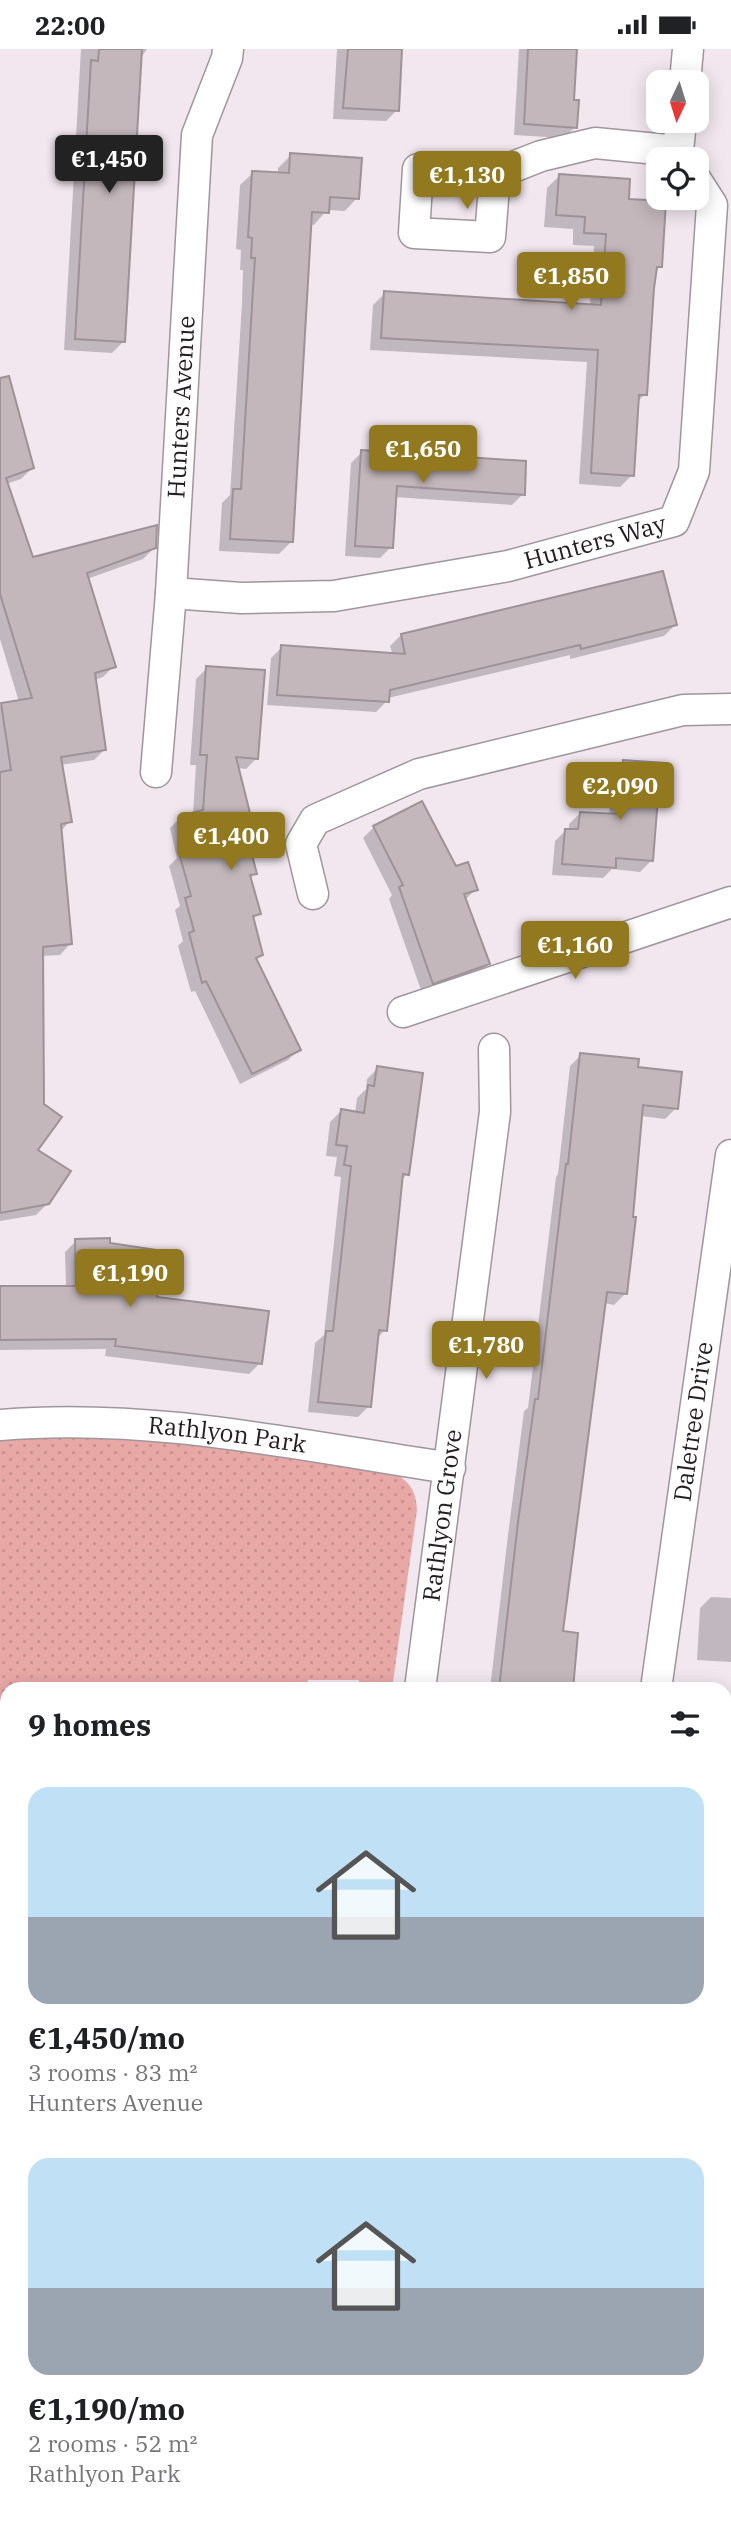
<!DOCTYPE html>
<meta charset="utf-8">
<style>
body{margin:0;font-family:"IBM Plex Serif",serif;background:#f2f2f2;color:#202124;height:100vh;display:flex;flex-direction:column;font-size:26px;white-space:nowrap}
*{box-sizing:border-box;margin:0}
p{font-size:23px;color:#757577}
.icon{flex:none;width:38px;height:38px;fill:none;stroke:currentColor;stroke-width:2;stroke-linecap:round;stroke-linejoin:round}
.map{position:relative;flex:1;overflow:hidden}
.details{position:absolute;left:0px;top:1633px;width:732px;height:842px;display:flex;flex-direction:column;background:#fff;border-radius:21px 21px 0 0;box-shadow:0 4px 18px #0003}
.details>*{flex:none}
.needle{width:46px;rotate:184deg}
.tools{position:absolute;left:646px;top:21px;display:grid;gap:14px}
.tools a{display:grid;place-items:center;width:63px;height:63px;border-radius:14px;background:#fff;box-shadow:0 4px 18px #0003;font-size:35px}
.price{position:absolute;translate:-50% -60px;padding:0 16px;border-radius:7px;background:#92791f;color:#fff;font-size:23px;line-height:46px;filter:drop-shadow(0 2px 4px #0008)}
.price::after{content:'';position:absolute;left:50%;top:42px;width:21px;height:16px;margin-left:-10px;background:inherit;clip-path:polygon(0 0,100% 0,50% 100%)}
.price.on{background:#222;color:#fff}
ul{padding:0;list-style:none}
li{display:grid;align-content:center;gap:14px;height:371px;padding:0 28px}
li span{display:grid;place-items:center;height:217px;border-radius:21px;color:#555}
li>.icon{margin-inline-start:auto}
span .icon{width:126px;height:126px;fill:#fffc;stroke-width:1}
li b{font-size:30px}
h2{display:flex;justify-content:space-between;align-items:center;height:84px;padding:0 28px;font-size:30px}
.status{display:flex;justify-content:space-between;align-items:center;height:49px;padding:0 35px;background:#fff;direction:ltr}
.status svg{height:19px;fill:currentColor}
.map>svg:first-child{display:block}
</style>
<div class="status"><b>22:00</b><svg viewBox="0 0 49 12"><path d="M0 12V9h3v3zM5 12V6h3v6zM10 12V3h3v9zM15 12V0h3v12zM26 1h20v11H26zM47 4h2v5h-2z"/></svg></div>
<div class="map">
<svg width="731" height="2473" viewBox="0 0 731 2473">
<defs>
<pattern id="grass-dots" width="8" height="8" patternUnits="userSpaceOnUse" patternTransform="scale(1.75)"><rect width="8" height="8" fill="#e8a8a6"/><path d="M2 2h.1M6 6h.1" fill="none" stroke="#c7908f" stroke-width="1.8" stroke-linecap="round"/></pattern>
</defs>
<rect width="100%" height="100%" fill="#f2e7ef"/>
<path fill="url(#grass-dots)" d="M0 1387 158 1391 394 1423C410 1434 416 1441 417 1461L392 1640H359V1631H308L306 1640H7V1675H0Z
M6 2284 7 2468H195L194 2473H0V2288Z"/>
<path fill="#0003" d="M81 0H147L140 10 124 292 112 304 64 301Z
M337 0H401L397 61 386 72 333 70Z
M519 0H576L573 52 575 78 564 89 514 86Z
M291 106 357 149 345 162 327 161 314 176 309 175 291 493 279 505 219 502 222 454 230 446 242 254 243 221H240L241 201 236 200 240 136 253 124 278 125V119Z
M559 127 627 151 660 218 654 223 645 345 636 354 632 426 620 438 579 435 587 313 370 301 373 256 385 244 590 257 594 197 573 196V180L544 178 547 139Z
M0 359 32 419 21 430 6 435 31 510 154 499 143 510 87 530 114 617 103 628 94 631 105 700 94 711 60 716 70 772 60 783 70 895 60 906 42 907 35 1102 48 1154 36 1166 0 1172V657L19 653 0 590Z
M362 403 523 445 512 456 394 448 391 498 380 509 345 507 351 414Z
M675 576 664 587 570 610V606L388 649 387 652 376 663 267 656 271 609 282 598 393 606 390 597 401 586Z
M207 619 257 709 246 720 237 719 253 783 246 790 255 824 250 830 259 865 252 871 261 906 255 912 299 1000 288 1011 240 1035 195 942 191 943 178 897 183 892 175 861 180 857 169 817 177 809 170 779 181 768 193 765 196 716H190L196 630Z
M624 713 660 748 656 752 651 812 640 823 612 820 603 829 552 826 555 792 566 781 569 782V775L580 764 609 766 613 724Z
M374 778 455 819 476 840 465 851 488 915 477 926 422 944 389 850 392 846 363 789Z
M581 1006 636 1020 676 1059 665 1070 641 1067 625 1245 614 1256 604 1254 554 1640H490L508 1486 524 1362 528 1359 556 1128 558 1125 570 1017Z
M378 1019 407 1125 401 1131 385 1281 377 1289 369 1357 358 1368 308 1363 315 1294 324 1286 341 1128 334 1127 337 1108 326 1107 330 1073 341 1062 355 1064 357 1049 366 1040 367 1030Z
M76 1192 109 1196 155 1250 260 1314 249 1325 105 1307 106 1300 0 1301V1240L66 1239 65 1203Z
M711 1548 731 1549V1613L697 1611 700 1559Z
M0 1771H7V1835H0Z
M731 1915V2008H724V1916Z
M731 2012V2087L724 2089V2013Z
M727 2456H731V2473H487L492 2468H724V2459Z
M287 2468H341L339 2473H285Z"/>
<path fill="#c3b7bb" stroke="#9e9296" stroke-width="2" d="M99 0H142L125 293 75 290 91 11 98 12Z
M348 0H402L399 62 343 59Z
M528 0H577L574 51H579L577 79 524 75Z
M290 104 362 109 359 150 330 148 329 164 312 163 293 493 230 490 233 440H241L253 240 255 209H251L252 189 248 188 252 122 289 124Z
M559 125 630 130 629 150 666 152 662 218H657L654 239 647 346H639L634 427 591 424 598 301 381 289 384 242 601 256 606 185 584 184 585 168 556 166Z
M9 327 34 419 6 429 33 508 157 476 156 499 87 524 116 618 95 624 106 701 61 708 72 773 61 775 72 895 43 898 44 1055 62 1068 38 1101 71 1122 49 1155 0 1164V723L11 721 1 654 32 649 0 545V329Z
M361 401 526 412 525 446 397 437 393 499 355 497Z
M663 522 677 576 581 600 580 596 390 641 389 653 277 646 281 596 405 605 401 585Z
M206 617 265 621 258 710 236 708 255 784 247 787 257 825 250 826 261 865 253 867 263 906 256 909 301 1001 252 1025 206 932 202 934 189 884 194 882 185 849 191 847 179 804 188 801 180 767 203 761 207 706H200Z
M623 711 664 714 661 748H658L653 812 616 809V819L562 815 565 780H578L580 763 619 765Z
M422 752 456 817 468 813 478 841 464 845 490 915 433 935 399 838 403 836 373 777Z
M580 1004 639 1010 638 1018 682 1023 678 1060 643 1056 633 1168H636L627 1245 607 1243 563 1582 578 1584 573 1640H499L518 1473 535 1350H538L566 1115H568Z
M377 1017 423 1024 409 1126 403 1125 387 1282 379 1281 371 1358 318 1353 326 1282H333L351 1117 344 1116 347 1097 336 1096 341 1060 364 1064 368 1036 374 1037Z
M110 1189V1194L164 1202 157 1248 269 1262 262 1315 115 1297 116 1290 0 1291V1237H76L75 1190Z"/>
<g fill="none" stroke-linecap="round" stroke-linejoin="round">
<g stroke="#9f969d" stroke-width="33">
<g id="minor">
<path d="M685 33 688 0"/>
<path d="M681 72 678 102 683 110"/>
<path d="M418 120 495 125 490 188 414 184Z"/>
<path d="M495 125 541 107 595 94 678 102"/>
<path id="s1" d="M171 544 241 549 334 547 508 517 674 472 694 422 712 156 696 131"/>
<path id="s2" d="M156 723 171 544 197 86 227 9 228 0"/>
<path d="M313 845 301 795 315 771 419 725 683 661 731 660"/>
<path d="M403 963 731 853"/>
<path id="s3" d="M0 1376C150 1363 302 1397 450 1419"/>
<path id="s4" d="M420 1640 495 1063 494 1000"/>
<path id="s5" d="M656 1640 731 1106"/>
<path d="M730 1688 731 1687"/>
<path d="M0 1696H7"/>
<path d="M0 1932H7"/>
<path d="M0 2264 7 2265"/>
<path d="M724 2373H731"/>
<path d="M217 2473 219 2468"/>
</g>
</g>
<use href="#minor" stroke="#fff" stroke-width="30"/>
</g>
<g text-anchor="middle" stroke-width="7" stroke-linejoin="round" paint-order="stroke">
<g font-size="24" fill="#211d20" stroke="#fff5fc">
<text dy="8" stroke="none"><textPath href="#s2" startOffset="366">Hunters Avenue</textPath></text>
<text dy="8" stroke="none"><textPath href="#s1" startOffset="430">Hunters Way</textPath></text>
<text dy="8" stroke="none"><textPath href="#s5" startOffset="270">Daletree Drive</textPath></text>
<text dy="8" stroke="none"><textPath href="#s3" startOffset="228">Rathlyon Park</textPath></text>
<text dy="8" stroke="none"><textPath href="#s4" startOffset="175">Rathlyon Grove</textPath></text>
</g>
</g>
</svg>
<div class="tools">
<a><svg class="needle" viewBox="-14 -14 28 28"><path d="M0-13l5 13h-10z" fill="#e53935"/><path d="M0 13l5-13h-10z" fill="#757577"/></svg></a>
<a><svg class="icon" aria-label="locate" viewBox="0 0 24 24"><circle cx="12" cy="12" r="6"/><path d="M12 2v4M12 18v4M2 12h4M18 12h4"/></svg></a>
</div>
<b class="price on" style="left:109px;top:146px">€1,450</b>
<b class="price" style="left:467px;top:162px">€1,130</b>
<b class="price" style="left:571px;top:263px">€1,850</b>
<b class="price" style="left:423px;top:436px">€1,650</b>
<b class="price" style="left:620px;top:773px">€2,090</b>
<b class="price" style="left:231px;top:823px">€1,400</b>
<b class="price" style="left:575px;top:932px">€1,160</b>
<b class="price" style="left:130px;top:1260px">€1,190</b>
<b class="price" style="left:486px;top:1332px">€1,780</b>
<section class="details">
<h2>9 homes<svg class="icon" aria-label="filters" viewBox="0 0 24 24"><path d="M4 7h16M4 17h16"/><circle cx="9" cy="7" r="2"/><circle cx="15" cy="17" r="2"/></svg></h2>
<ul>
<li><span style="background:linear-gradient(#bfe0f5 60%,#9aa5b1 0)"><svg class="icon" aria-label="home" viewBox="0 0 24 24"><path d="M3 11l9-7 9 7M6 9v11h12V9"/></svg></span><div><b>€1,450/mo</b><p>3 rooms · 83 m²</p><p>Hunters Avenue</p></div></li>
<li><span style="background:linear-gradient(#bfe0f5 60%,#9aa5b1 0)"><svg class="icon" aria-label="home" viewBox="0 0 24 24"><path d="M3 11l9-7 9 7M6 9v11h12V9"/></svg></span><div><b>€1,190/mo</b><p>2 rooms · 52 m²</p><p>Rathlyon Park</p></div></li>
</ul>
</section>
</div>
